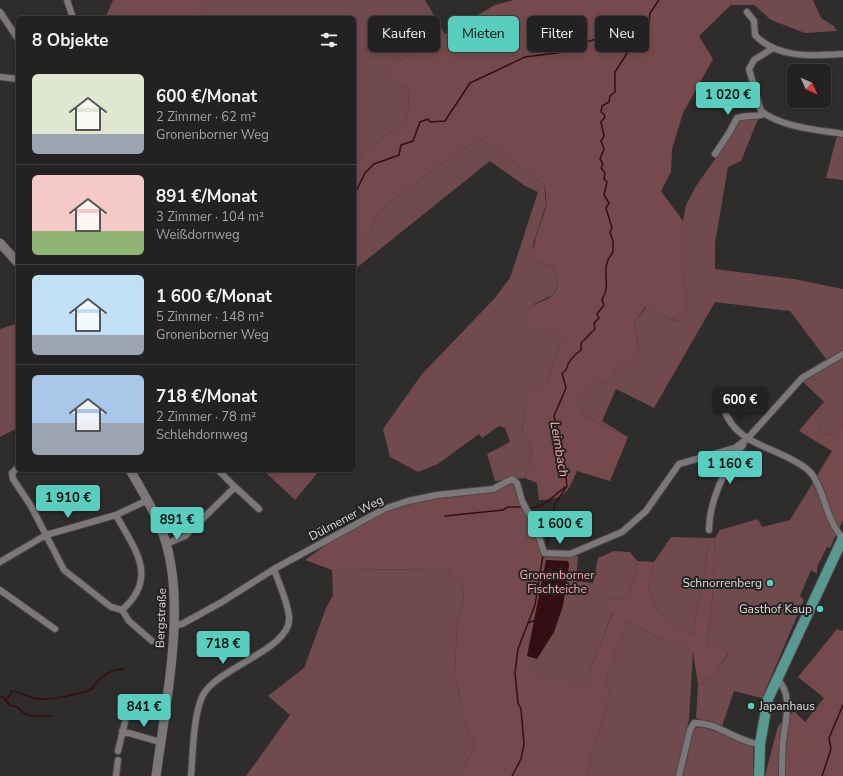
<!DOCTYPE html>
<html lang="de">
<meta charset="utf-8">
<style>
body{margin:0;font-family:"Nunito Sans",sans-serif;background:#2f2e2e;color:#f1f3f6;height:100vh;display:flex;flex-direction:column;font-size:15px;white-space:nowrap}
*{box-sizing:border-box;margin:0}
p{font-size:13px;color:#a3a3a5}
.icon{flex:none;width:22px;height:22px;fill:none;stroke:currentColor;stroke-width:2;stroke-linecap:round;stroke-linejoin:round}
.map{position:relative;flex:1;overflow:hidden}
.sheet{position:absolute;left:16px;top:16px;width:340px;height:456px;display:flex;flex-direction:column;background:#232121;border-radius:6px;box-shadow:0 2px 6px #0003,0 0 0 1px #403e3f}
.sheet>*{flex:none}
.top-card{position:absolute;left:368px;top:16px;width:380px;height:36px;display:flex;gap:8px}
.needle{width:26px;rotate:135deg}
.controls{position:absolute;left:787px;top:64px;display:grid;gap:8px}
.controls a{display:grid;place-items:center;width:44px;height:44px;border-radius:6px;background:#232121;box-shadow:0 2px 6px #0003,0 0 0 1px #403e3f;font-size:20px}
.price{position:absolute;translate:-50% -34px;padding:0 9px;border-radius:4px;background:#59cebe;color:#111;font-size:13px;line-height:26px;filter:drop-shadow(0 1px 2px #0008)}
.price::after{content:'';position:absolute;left:50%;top:24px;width:12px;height:9px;margin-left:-6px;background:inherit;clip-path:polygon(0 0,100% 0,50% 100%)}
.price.selected{background:#222;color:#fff}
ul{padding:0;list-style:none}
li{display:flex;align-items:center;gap:12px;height:100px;padding:0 16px}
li+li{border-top:1px solid #403e3f}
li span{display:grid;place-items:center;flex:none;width:112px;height:80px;border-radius:6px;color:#555}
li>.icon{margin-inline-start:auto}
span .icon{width:48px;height:48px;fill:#fffc;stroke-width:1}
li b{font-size:17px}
h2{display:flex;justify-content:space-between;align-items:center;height:48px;padding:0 16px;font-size:17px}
.pill{padding:0 14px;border-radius:6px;background:#232121;box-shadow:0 2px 6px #0003,0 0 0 1px #403e3f;font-size:14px;line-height:36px}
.pill.selected{background:#59cebe;color:#111}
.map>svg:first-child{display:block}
</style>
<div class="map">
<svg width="843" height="776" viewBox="0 0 843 776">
<rect width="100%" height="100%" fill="#2f2c2c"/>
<path fill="#704a4d" d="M213 0H425L445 34 380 72 408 89 409 110 406 121 373 145 354 165V18H195L203 8Z
M732 0H813L821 18 834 26 837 31 805 33 771 20 754 5H731Z
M746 117 758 119 741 161 728 167 715 243V269L794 279 843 289V424L836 436 822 434 813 414 824 402 798 377 826 359 790 311 715 302 654 408 616 389 602 421 628 437 583 416 577 401 595 383 611 382 619 365 639 352 634 323 646 307 679 322 687 309 683 273V221L686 205 696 186 715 159 739 119Z
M837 135 843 136V180L826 178Z
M480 138 544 184 546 205 533 244 536 262 553 267 558 285 553 295 534 304 546 328 561 340 546 385 530 387 522 427 532 454 525 478 495 481 487 454 510 442 505 428 499 426 482 438 479 434 438 464 418 472 390 457 383 429 422 374 494 299 510 278 538 192 525 186 490 161 354 270V240L369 232 379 211 425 175Z
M18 323V428L0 437V329Z
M263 470H320L295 500Z
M812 484 836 535 830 548 827 547 817 567V574L811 570 800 596 804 600 762 698 734 691 722 726 696 718 698 685 717 672 728 654 707 645 712 601 715 538 720 530 758 519 762 527 790 520Z
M671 537 710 538 693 635 660 614 648 588 654 562Z
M614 551 630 552 637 561 635 576 629 596 621 599 610 600V605L613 611 589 674 597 688 511 776 531 616 545 555 578 556 576 581 593 583 598 558Z
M446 569 464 588 463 605 457 624 455 672 466 727 475 746 459 776H246L290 715 268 696 304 668 326 608 333 595 332 570Z
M627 620 648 632 693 652 689 719 677 776H586L610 693 605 683Z
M700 726 753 745V776H683L694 729Z"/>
<path fill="#764a4d" d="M113 0H213L203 8 195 18H105Z
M514 0H732L731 5 699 36 713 59 683 113 672 149 671 172 661 191 683 221V272L687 309 680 322 645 307 634 323 639 352 634 364 619 365 611 382 595 383 577 401 583 416 628 437 610 481 577 471C567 494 565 499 539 500L537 483 525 478 532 454 522 427 530 386 546 385 561 340 546 328 527 324C526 301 540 305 552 296 555 293 557 288 558 285L553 267 536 262C529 241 542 226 546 206 547 199 545 190 544 184L480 138 425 175 379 211 369 232 354 240V165L373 145 406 121 409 110 408 89 380 72 495 5Z
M813 414 822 434 836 436 843 424V520L836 535 812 484 832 451 799 431Z
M509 480 517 483 545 562 527 656 533 678 596 688 589 674 613 612 608 603 610 600 621 599 629 596 635 576 637 561 654 562 648 588 660 614 693 635 710 538H715L712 601 707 645 728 653 717 672 698 685 693 652 648 632 627 620 605 683 610 693 586 776H459L475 746 466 727 455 672 457 624 463 605 464 588 446 569 332 570 305 560 326 545 384 509 488 489Z
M837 629 843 631V776H765L778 726 794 711 805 722 824 698 798 677Z"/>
<path fill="#340e14" d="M546 560 568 561 569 565 563 606 554 632 537 659 527 656Z"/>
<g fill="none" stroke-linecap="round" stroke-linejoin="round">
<path stroke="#340e14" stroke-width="1.5" d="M354 195 365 173 374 164 399 155 401 145 413 141 420 122 428 119 430 122 445 121 470 83 525 57 565 52V49L602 37 611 43 625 44
M529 508C542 509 555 495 565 487
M445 516 503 510 508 507H520
M547 545 555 504 567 486 562 445 554 416 566 388 562 373 566 370C568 361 574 355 581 350V343L595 329 594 323 599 318 597 314 604 305 602 300C613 281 598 271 613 252V241L610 232 612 228 606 208 609 203 604 195 607 182 604 179 605 173 601 168 603 164 600 159 604 149 601 141 604 136 601 122 605 117 604 114 601 112 602 106 609 102 610 96 615 92V72L635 41 649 23 650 13 659 0
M528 623 536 620
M0 696 5 699 9 705 18 707C26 719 39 716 52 716
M6 701 12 691C20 692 26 696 33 698 45 702 80 694 92 689 97 678 112 669 124 669
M512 776 521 759 524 744 521 709 518 703 515 673 518 649 535 605 543 555
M822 776 831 749 829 738 843 705"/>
<g stroke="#4b4848" stroke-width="8">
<path id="street" d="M67 0 73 18
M0 12 18 39
M747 12 754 21 755 35C777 59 814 56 843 54
M773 48 754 60 749 69 761 111C781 127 819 130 843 134
M0 77 18 79
M715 154 729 133 737 118C747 115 756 117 765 114
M724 409C736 447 781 447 808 470 824 484 825 521 843 538
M18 467 12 473 13 479 31 506 64 570 111 607 122 610 129 621 152 641
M218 470 235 487
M116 515C135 550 159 577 122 610
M709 530C709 501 725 468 743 445
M166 544 185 536 235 487 259 509
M0 562 46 535 116 515 148 500
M0 590 55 629
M174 626 182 624 222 602 274 569 384 509 408 501 437 495 493 489 512 479 517 483 522 501 536 527 544 553 570 554 622 532 646 511 679 464 735 448 747 439 802 378 843 354
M777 679C794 695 785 721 783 742 782 753 782 765 782 776
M122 731 160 742
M118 751 125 722
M116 776 118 760
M191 776C193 754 193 714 203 695 218 667 294 648 289 616 287 600 279 584 274 569
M679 776 690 730 694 723C718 722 736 742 760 744"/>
</g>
<g stroke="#4b4848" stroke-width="10">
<path id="secondary" d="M0 243 18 263
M130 470C144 494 158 517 166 543 186 611 165 707 156 776"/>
</g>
<g stroke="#4b4848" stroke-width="12">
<path id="primary" d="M759 776 760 744 768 699 843 538"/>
</g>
<use href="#street" stroke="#7c7879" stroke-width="6"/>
<use href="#secondary" stroke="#7c7879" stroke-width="9"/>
<use href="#primary" stroke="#589a92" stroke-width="10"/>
</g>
<g fill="#59cebe" stroke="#252222" stroke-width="1.5">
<circle cx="770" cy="583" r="4"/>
<circle cx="820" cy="609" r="4"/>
<circle cx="751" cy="706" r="4"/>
</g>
<g text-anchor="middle" stroke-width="4" stroke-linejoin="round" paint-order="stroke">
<g font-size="12" fill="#dedbdc" stroke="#252222">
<text transform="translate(346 518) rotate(-28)" y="4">Dülmener Weg</text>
<text transform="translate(161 618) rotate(-88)" y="4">Bergstraße</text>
</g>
<g font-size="12" fill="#f3a6ac" stroke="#252222">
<text x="557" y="579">Gronenborner<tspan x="557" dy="14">Fischteiche</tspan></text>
</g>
<g font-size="12" fill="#dedbdc" stroke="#252222" text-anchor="end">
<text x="762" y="587">Schnorrenberg</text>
<text x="812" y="613">Gasthof Kaup</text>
<text x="759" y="710" text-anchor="start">Japanhaus</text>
</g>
<g font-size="13" font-style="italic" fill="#f7a9b0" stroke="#252222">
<text transform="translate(560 449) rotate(80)" y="5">Leimbach</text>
</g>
</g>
</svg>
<div class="controls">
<a><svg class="needle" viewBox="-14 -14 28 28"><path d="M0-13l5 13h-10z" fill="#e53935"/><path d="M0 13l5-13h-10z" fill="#a3a3a5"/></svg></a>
</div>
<b class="price" style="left:728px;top:116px">1 020 €</b>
<b class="price selected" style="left:740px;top:421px">600 €</b>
<b class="price" style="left:730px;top:485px">1 160 €</b>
<b class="price" style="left:68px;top:519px">1 910 €</b>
<b class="price" style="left:177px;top:541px">891 €</b>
<b class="price" style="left:560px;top:545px">1 600 €</b>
<b class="price" style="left:223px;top:665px">718 €</b>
<b class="price" style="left:144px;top:728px">841 €</b>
<div class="top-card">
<a class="pill">Kaufen</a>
<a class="pill selected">Mieten</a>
<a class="pill">Filter</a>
<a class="pill">Neu</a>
</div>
<section class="sheet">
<h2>8 Objekte<svg class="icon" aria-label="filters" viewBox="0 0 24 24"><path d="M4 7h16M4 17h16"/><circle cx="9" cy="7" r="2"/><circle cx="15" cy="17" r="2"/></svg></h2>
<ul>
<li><span style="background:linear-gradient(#dfe7d0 75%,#9aa5b1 0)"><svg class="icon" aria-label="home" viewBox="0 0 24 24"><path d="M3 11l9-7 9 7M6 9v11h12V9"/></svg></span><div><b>600 €/Monat</b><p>2 Zimmer · 62 m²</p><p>Gronenborner Weg</p></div></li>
<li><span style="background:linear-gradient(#f6c9c9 70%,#8fb573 0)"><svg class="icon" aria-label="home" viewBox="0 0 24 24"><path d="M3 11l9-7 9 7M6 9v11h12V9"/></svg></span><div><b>891 €/Monat</b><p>3 Zimmer · 104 m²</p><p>Weißdornweg</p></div></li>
<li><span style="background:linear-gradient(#bfe0f5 75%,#9aa5b1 0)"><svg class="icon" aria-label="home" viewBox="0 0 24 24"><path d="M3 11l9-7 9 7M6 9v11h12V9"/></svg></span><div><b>1 600 €/Monat</b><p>5 Zimmer · 148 m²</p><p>Gronenborner Weg</p></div></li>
<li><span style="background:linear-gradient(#a9c7e8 60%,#9aa5b1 0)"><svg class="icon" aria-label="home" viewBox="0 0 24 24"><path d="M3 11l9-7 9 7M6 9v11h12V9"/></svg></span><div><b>718 €/Monat</b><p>2 Zimmer · 78 m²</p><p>Schlehdornweg</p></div></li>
</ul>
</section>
</div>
